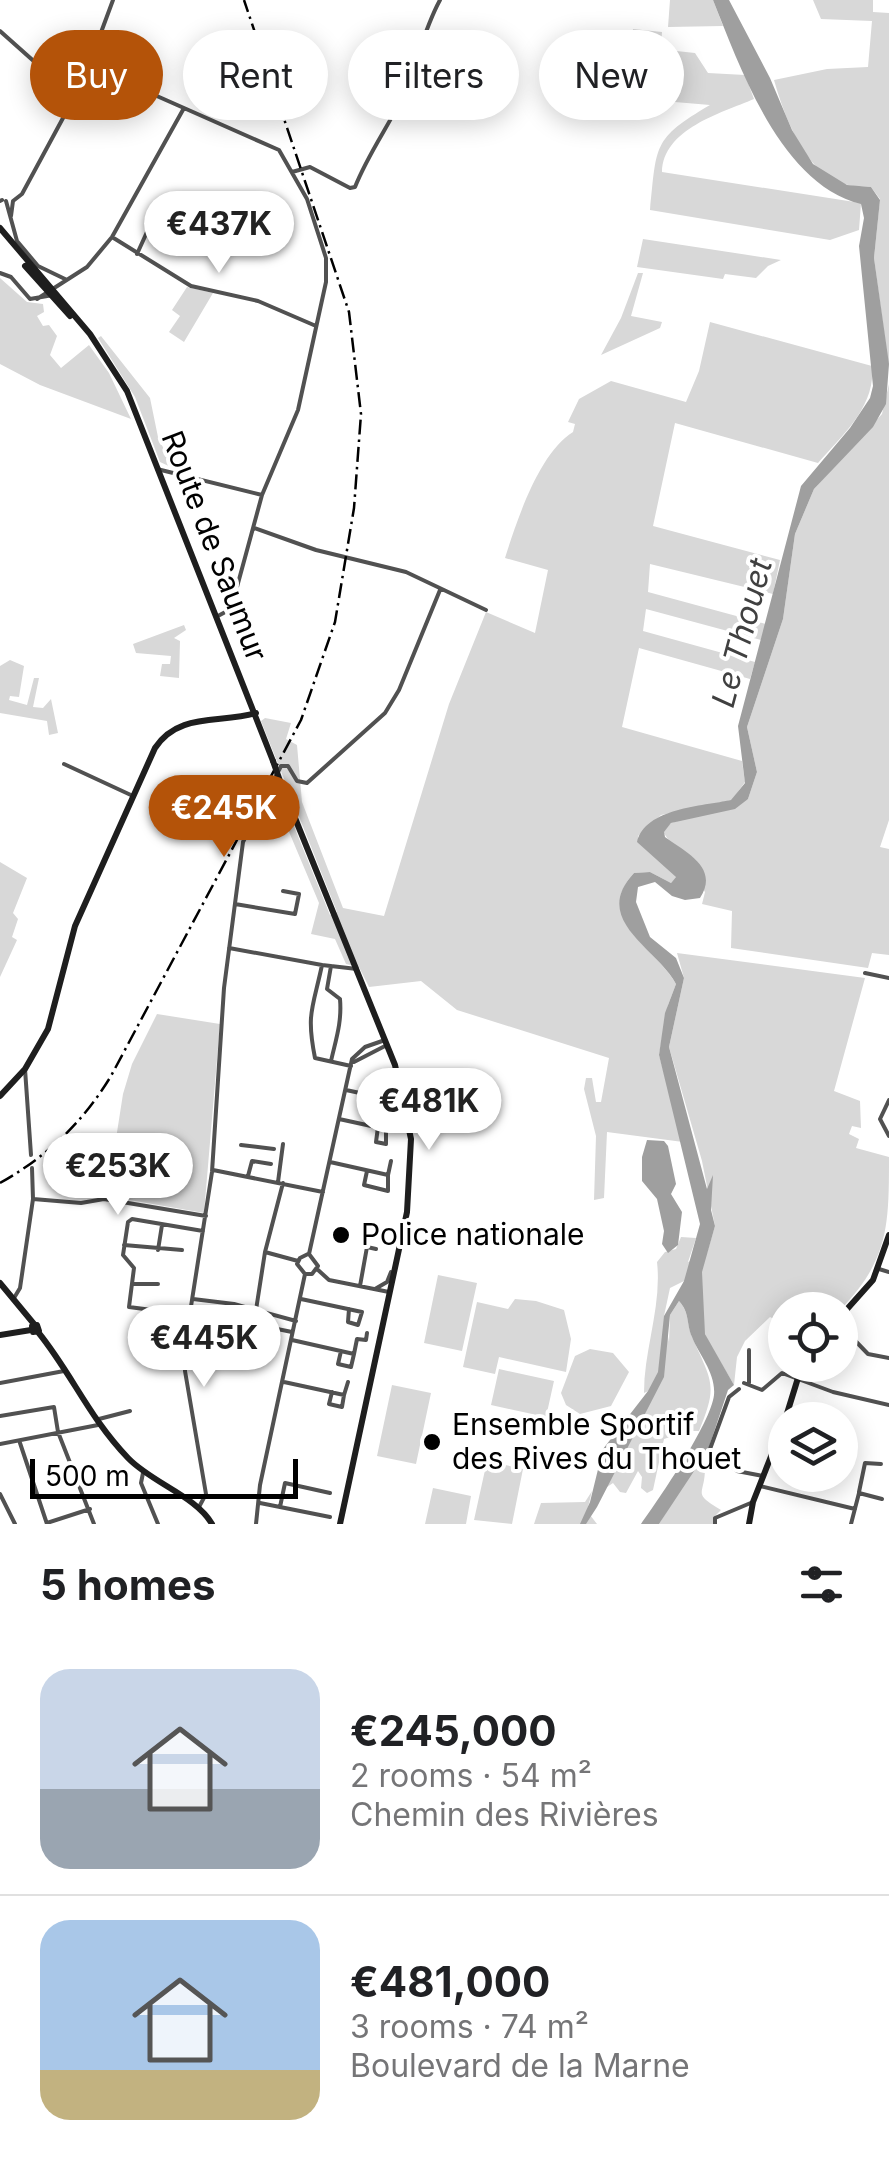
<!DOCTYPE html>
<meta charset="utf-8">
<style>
body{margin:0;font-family:Inter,sans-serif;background:#f2f2f2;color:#202124;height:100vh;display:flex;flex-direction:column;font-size:38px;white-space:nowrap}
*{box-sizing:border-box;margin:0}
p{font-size:32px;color:#757577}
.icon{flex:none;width:55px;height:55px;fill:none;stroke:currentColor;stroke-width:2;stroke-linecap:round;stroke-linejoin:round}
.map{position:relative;height:1524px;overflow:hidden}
.details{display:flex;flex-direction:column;background:#fff;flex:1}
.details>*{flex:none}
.guide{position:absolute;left:30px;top:30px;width:830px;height:90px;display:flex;gap:20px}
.tools{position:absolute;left:768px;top:1292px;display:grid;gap:20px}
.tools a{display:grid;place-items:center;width:90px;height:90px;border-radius:50%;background:#fff;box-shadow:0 5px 25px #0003;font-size:50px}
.scale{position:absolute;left:30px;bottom:25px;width:268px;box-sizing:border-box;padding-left:10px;border:5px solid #000;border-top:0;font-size:28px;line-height:35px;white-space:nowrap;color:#000;-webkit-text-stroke:8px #fff;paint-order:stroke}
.price{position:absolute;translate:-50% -85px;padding:0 22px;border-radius:35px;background:#fff;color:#222;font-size:32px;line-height:65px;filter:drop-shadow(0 2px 5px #0008)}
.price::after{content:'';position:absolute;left:50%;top:60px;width:30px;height:22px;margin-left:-15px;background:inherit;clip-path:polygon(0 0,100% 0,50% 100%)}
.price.active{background:#b45309;color:#fff}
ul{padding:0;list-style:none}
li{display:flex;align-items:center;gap:30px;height:250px;padding:0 40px}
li+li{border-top:2px solid #e0e0e0}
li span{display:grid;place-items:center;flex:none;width:280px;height:200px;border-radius:30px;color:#555}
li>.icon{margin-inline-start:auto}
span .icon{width:120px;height:120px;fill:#fffc;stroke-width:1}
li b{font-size:42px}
h2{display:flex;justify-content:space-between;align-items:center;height:120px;padding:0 40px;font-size:42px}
.tag{padding:0 35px;border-radius:45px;background:#fff;box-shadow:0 5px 25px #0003;font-size:35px;line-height:90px}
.tag.active{background:#b45309;color:#fff}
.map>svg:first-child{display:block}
</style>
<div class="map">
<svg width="889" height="1524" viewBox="0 0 889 1524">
<rect width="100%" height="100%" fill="#fff"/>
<path fill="#d8d8d8" d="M670 0H713L723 26 668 27Z
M813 0H873V12L889 13V369L874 258 880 199 871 187C864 186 855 187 848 185 806 177 784 115 774 80L827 69 868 67 872 21 821 19Z
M633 29 662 32 656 112 648 110V94L626 91Z
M667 50 695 53 708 73 745 75 754 99C721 113 663 129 662 172L861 203 859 230 830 240 650 210C657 145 652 139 710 105L663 101Z
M643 239 781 260 768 266 756 278 725 274 723 279 637 267Z
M638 273H643L631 316 662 322 660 328 601 355 621 318Z
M0 278 27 302 43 304 44 312 37 316 43 326 49 325 57 336 50 355 61 368 89 345 109 373 131 419 40 385 0 364Z
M187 287 213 293 184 342 169 332 180 316 172 310Z
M710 322 872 366C876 406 843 435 818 463L675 423 653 526 780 560 773 594 650 564 648 592 766 624 761 640 646 609 643 631 755 662 750 679 639 648 622 727 742 761 745 782 732 800 661 815 638 836V842L677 876 671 883 650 872 634 873C592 918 657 949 676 984L668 1005 659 1055 683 1142 607 1132 604 1198 594 1200 596 1136 584 1089 586 1078H592L596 1102H601L609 1058 457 1010 421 981 369 987 359 967 346 964 335 939 311 934 319 903 271 789 276 782 330 915 337 912 261 721 265 718 291 723 286 739 297 745 302 802 343 908 384 916 449 704 486 612 535 633 548 570 505 558C517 520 539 453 573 432L575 424 568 422 579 399 611 381 686 402 699 371Z
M101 336 150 398 158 437 173 468 160 462 135 397 98 338Z
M889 384V820L880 847 889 849V955L872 953 868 968 731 948 732 911 702 904 705 892 663 832 671 823 748 799 757 772 747 727 783 619 795 534 814 489 882 414Z
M184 625 186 630 174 638 180 641 179 678 160 676 162 664H170L171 656 136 653 133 644Z
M10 660 24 666 19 697 10 696 9 700 27 705 34 678H39L33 707 43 708 51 699 58 733 49 735 47 721 0 713V666Z
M0 862 27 878 13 913 18 919 12 937 17 940 0 977Z
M677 953 865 978 834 1091 860 1101 861 1128 852 1126 849 1134 859 1139 856 1148 889 1157C889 1225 889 1260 840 1310H823L811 1299 801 1310H785V1325L770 1317 745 1341 737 1357 734 1385 707 1339 684 1281 670 1288 664 1316 669 1342 670 1315 679 1301C690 1313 686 1324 693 1339 712 1382 718 1385 699 1431H688L664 1439 653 1490 647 1493 641 1488 642 1477 638 1471 626 1493 620 1492 613 1483 598 1493C603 1468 607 1443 626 1425 642 1409 648 1411 657 1387L644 1393C644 1349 662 1306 657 1262L665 1252 676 1249 681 1237 696 1238 688 1262 707 1253 715 1226 702 1161 669 1047 684 978Z
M157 1014 220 1024 204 1213 107 1196 123 1094 132 1064Z
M438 1275 477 1283 462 1351 424 1343Z
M515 1299 536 1301 564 1310 571 1339 566 1372 499 1357 495 1374 463 1367 477 1302 508 1309Z
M590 1349 613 1353 629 1372 611 1406 580 1414 566 1405 561 1393 575 1356Z
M499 1369 554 1381 546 1417 491 1405Z
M392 1385 431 1393 416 1464 377 1456Z
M699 1459 705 1468C705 1496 691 1492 721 1510L714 1517V1524H659Z
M487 1461 523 1469 512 1524 474 1520Z
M433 1488 471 1496 466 1524H425Z
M592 1491 587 1511 597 1524H534L541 1503 585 1502Z"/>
<path fill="#9f9f9f" d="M713 0H729L770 78 792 130 813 164 847 185 871 187 880 200 874 258 889 364 886 404 873 427 814 489 795 534 783 619 747 727 757 772 748 799 735 809 671 823 664 832 665 837C685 852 720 867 700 898L685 900 672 896 655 882 638 887 636 902 650 937 676 958 684 978 669 1047 707 1189 713 1175 711 1210 715 1226 702 1272 705 1334 734 1385 728 1390 708 1450 659 1524H641C659 1499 711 1423 714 1395 716 1373 699 1355 692 1337 686 1323 690 1313 679 1301L670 1315 664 1377 597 1507 586 1524H580L590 1502 603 1449 648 1391 658 1372 664 1316 684 1281 700 1224 659 1055 665 1013 676 984C657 948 590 920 634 873L650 872 671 883 676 877 637 842C645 808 703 806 731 800L745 783 738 726 801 486 850 428 870 398 873 386 859 246 864 218 861 204C781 184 741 70 713 0Z
M647 1140 664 1141 668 1146 676 1184 671 1194 682 1212 678 1245 668 1253 662 1244 664 1231 657 1199 642 1181V1157Z"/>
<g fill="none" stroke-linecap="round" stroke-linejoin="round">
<path stroke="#515151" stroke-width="4" d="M0 31 74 97
M89 66 279 150 307 199 326 258V282L298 410 262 495 231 609 216 617
M292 172 310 167 350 188 355 187C368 154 388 127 403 96 417 64 423 31 440 0
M0 201 2 200
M6 201 17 241 38 266 65 279
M11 216 13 201 22 194 83 81 113 0
M112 237 191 286 258 301 316 326
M137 254 152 221
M0 273 11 277 30 299 53 295
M37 299 87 267 112 237 184 108
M157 469 262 495
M254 528 316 550 406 572 486 610
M64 764 133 796
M235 904 295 914 299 894 283 891
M229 948 322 965C313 1008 306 1013 315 1058L351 1066
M322 965 357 969
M865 973 889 978
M331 1061C336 1039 342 1022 340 999L327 989 331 966
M354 1062 385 1046
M25 1069 31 1155
M346 1090 383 1098
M889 1100 880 1119 889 1136
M339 1119 385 1129 384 1089
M378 1127 376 1142 386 1144V1130
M241 1145 274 1149
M330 1162 388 1175V1191L364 1185 367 1171
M213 1170 323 1192
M388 1175 391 1161
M248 1176 252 1161 271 1164
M278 1182 283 1144
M33 1199 81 1203 104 1199 206 1216
M124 1245 182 1250
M158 1250 162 1225
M265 1252 298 1261
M309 1254 352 1059 365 1047 385 1040
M317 1269 329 1280 389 1292
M879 1269 889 1272
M305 1274H312L318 1266 309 1254
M305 1274 297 1264 300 1258 308 1254
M132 1284H158
M360 1286 367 1247 376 1249
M375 1289 387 1282 391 1272
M14 1298 20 1288 33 1199 32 1168
M193 1299 234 1304 296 1321
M301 1299 362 1312 358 1325 348 1322 349 1309
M241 1306 238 1321 292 1332
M256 1310 265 1252 283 1183
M190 1315 129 1307 134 1268 123 1255 128 1222 132 1219 203 1231
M840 1325 868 1354 889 1358
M292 1340 354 1354 351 1367 338 1364 341 1351
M354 1354 357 1339 366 1340 367 1333
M284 1382 344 1395 342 1407 329 1404 332 1392
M0 1383 64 1371
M744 1383 762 1390 782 1373 833 1392 889 1405
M749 1383V1350
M739 1389 729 1397 710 1449 737 1471 763 1476
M344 1395 348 1382
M0 1416 54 1407 58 1432 94 1524
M99 1419 130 1411
M20 1443 47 1524
M0 1444 98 1425
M143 1473 141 1483 158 1524
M760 1486 855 1509
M859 1492 865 1463 881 1464
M0 1494 15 1524
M260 1503 280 1507
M199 1507 206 1494 185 1371 187 1332 212 1172 224 988 243 842 281 766H288L297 781 307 783 385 713 399 690 440 590
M330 1517 280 1507 285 1483 330 1493
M47 1523 90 1509
M256 1524 260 1485 305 1274
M715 1524V1518L753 1502
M851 1524 859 1493 882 1499"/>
<path stroke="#1e1e1e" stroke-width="6" d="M0 228 90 334 127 391 273 761
M25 266 70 316
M280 781 395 1065 411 1139 407 1212 340 1524
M0 1096 25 1069 48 1029 75 926 155 748C179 712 219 724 256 713
M0 1283 34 1324
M840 1317 873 1280 889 1235
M37 1325 39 1331 33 1332 32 1326Z
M38 1332C72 1374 88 1416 128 1458 152 1483 196 1496 212 1524
M0 1335 31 1330
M785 1420 802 1365
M749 1524 753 1502 785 1421"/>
<path stroke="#000" stroke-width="2.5" stroke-dasharray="15 5 2.5 5" stroke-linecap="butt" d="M0 1183C48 1156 83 1122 111 1076L301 720 335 622 354 508 361 414 349 312 244 0"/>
<path stroke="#1e1e1e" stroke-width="6" d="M273 761 280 781"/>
</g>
<g fill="#000" stroke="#fff" stroke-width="4">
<circle cx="341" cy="1235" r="10"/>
<circle cx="432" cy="1442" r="10"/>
</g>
<g text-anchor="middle" stroke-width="8" stroke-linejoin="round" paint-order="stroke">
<g font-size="30" fill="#000" stroke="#fff">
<text transform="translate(214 546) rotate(69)" y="10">Route de Saumur</text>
</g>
<g font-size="30" fill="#000" stroke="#fff" text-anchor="start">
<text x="361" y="1245">Police nationale</text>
<text x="452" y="1435">Ensemble Sportif<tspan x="452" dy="34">des Rives du Thouet</tspan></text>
</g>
<g font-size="32" font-style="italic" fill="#404040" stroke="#fff">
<text transform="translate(742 633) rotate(-75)" y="11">Le Thouet</text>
</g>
</g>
</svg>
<div class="tools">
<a><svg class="icon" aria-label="locate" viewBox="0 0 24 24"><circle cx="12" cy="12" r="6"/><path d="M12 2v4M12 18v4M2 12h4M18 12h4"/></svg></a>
<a><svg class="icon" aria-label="layers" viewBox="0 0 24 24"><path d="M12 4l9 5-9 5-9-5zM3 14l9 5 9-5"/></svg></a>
</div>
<div class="scale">500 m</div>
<b class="price" style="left:219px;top:276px">€437K</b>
<b class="price active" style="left:224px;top:860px">€245K</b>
<b class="price" style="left:429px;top:1153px">€481K</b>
<b class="price" style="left:118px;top:1218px">€253K</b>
<b class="price" style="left:204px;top:1390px">€445K</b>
<div class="guide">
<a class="tag active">Buy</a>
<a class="tag">Rent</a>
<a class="tag">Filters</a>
<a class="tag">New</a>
</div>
</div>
<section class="details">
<h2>5 homes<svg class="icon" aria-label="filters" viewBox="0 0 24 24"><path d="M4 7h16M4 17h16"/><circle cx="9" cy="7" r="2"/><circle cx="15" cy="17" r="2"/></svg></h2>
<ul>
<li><span style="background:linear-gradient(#c9d6e8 60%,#9aa5b1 0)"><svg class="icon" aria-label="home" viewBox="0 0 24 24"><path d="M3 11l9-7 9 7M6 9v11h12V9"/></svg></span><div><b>€245,000</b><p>2 rooms · 54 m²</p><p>Chemin des Rivières</p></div></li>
<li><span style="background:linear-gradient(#a9c7e8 75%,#c2b280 0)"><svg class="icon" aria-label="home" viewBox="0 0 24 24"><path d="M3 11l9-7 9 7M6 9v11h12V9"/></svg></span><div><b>€481,000</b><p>3 rooms · 74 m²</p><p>Boulevard de la Marne</p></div></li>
</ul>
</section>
